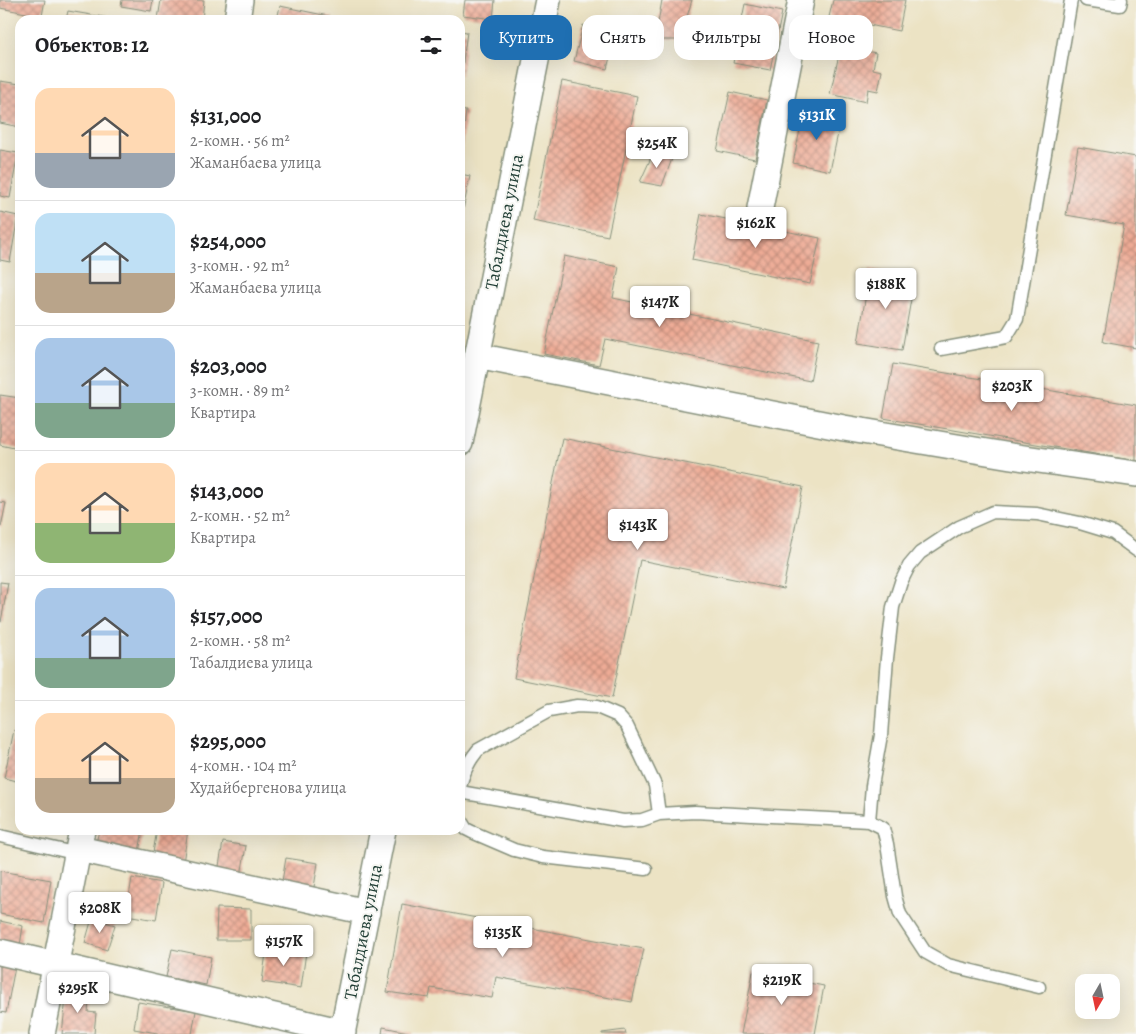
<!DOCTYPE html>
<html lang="ru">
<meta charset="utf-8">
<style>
body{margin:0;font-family:Alegreya,serif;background:#f2f2f2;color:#202124;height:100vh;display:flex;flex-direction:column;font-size:19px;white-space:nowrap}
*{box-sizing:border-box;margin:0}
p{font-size:16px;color:#757577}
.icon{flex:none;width:28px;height:28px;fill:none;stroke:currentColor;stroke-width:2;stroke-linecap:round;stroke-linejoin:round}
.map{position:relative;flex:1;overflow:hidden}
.drawer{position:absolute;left:15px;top:15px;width:450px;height:820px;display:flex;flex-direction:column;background:#fff;border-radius:15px;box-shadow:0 5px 20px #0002}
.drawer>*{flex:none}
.guide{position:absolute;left:480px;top:15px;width:475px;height:45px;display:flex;gap:10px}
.needle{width:32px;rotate:189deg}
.controls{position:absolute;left:1075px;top:974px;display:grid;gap:10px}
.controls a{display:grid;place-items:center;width:45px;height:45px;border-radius:10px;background:#fff;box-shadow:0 5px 20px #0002;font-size:25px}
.price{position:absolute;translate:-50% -42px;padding:0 11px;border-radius:5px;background:#fff;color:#222;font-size:16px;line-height:32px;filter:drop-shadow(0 1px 2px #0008)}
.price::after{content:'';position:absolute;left:50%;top:30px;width:15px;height:11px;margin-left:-8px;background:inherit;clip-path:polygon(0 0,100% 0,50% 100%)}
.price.selected{background:#1f6fb2;color:#fff}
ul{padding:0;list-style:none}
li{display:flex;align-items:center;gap:15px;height:125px;padding:0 20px}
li+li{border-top:1px solid #e0e0e0}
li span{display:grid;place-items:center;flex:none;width:140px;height:100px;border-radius:15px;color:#555}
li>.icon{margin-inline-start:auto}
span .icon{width:60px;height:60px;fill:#fffc;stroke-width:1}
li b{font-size:21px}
h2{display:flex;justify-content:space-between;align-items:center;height:60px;padding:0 20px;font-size:21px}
.chip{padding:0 18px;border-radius:15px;background:#fff;box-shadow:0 5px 20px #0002;font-size:18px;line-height:45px}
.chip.selected{background:#1f6fb2;color:#fff}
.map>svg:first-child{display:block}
</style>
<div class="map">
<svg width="1136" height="1034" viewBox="0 0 1136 1034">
<defs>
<pattern id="building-cross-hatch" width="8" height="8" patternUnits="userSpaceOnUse" patternTransform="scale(1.25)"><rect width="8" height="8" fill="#eeab95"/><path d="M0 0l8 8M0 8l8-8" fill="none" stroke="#c08c7a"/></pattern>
</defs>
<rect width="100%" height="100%" fill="#f6f6f2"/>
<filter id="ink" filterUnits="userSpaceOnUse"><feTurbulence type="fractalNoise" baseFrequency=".02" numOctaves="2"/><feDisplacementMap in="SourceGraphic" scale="10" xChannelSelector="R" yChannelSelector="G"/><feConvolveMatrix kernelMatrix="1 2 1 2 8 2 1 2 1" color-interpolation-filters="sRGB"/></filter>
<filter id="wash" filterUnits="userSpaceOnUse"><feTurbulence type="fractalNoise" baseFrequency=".0096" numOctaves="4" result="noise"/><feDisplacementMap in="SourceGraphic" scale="20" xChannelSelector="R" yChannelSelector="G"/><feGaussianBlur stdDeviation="1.12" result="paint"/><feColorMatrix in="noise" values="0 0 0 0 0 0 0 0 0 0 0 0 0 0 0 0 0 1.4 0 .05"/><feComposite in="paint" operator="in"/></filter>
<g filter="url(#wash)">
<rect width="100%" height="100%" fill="#ece3c4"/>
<g id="blocks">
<path fill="url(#building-cross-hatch)" d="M0 0H45L42 16 0 8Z
M122 0H153L151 11 121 6Z
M161 0H204L202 20 158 19Z
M465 0H495L493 19 463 15Z
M662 0H692L680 40H655Z
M833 0H905L899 31 829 17Z
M745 4 782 12 770 70 733 63Z
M280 6 333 17 332 20H277Z
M68 11 109 18 108 20H66Z
M583 25 616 33 607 69 574 61Z
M460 31 467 32 461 76H460Z
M841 46 876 53 873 69 882 71 878 91 868 89 866 102 830 94Z
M0 81 20 84V127L0 123Z
M562 81 637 96 608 236 533 221Z
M730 92 767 100 755 159 717 151Z
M460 110 466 111 461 155H460Z
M804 111 841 119 830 171 793 163Z
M1078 147 1136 157V348L1103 342 1124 225 1066 215Z
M655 149 673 156 662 186 640 182Z
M0 150 18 153 10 198 0 196Z
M460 174 470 176 461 220H460Z
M0 212 18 216 10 262 0 260Z
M701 214 820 238 810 284 692 260Z
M564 256 619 267 613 298 818 341 810 381 605 339 599 365 544 354Z
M870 269 915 277 902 350 858 343Z
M893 364 1136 405V461L883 418Z
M0 395 20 398 19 449 0 445Z
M562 438 803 487 783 589 640 560 612 698 514 678Z
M0 502 6 503 1 527H0Z
M0 582 8 583 1 622H0Z
M14 730 20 732V782L4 778Z
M99 830H143L138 857 95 848Z
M157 830H188L183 863 152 858Z
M223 842 246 846 241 876 218 872Z
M286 858 318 863 313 893 281 887Z
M0 871 51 880 44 923 0 914Z
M132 878 162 883 156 920 126 915Z
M402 904 644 949 632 1002 496 977 492 998 431 988 429 998 387 992Z
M217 908 251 909V940H216Z
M92 918 115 925 107 950 85 943Z
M0 921 23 926 19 952 0 947Z
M267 946 306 952 301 988 262 982Z
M172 949 211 957 206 985 166 977Z
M0 959 16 962 6 1013 0 1012Z
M753 972 824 986 815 1034H741Z
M67 989 90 991 88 1012 96 1013 94 1034H62Z
M138 1002 196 1011 192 1034H163L134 1029Z
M383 1027 413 1033V1034H382Z
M625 1030 626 1034H602V1033Z"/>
</g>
</g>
<g filter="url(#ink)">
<use href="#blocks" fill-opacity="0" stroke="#86907c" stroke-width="1"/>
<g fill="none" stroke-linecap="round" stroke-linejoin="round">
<g stroke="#86907c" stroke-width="15">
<path id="lane" d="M1086 0 1120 5 1121 0
M941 349 1006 337 1017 319 1071 0
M460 787C463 772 468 762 478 750L549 711 577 706 597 707 618 716 627 726 655 785 659 814
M460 792 623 821 642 820 659 814 695 812 869 821 883 828 887 844 895 896 900 914 925 952 948 965 1039 987
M460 819 466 829 472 832 514 850 543 857 646 869
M869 821 872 786 881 735 887 658 893 607 901 582 909 566 920 553 959 527 993 512 1037 514 1080 523 1113 533 1136 550
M0 836 78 854"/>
</g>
<g stroke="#86907c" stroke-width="28">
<path id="street" d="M237 20 240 0
M760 208 801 0
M477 356 844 428 1011 456 1136 474
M460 443 548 0
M79 849 367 912
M0 952 343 1032
M42 1034 82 830
M342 1034 383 830"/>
</g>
<use href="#lane" stroke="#fff" stroke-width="12"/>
<use href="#street" stroke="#fff" stroke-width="25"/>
</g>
</g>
<g text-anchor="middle" stroke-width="4" stroke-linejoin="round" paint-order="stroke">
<g font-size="18" fill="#1f3d34" stroke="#f6f6f2">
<text transform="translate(504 222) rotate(-79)" y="6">Табалдиева улица</text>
<text transform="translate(363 932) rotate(-79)" y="6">Табалдиева улица</text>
</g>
</g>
</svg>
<div class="controls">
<a><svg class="needle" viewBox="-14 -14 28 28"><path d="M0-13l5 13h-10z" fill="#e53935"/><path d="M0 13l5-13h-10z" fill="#757577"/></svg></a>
</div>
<b class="price selected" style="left:817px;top:141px">$131K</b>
<b class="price" style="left:657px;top:169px">$254K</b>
<b class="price" style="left:756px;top:249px">$162K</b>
<b class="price" style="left:886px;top:310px">$188K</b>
<b class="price" style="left:660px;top:328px">$147K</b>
<b class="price" style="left:1012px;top:412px">$203K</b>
<b class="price" style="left:638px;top:551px">$143K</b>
<b class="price" style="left:100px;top:934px">$208K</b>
<b class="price" style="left:503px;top:958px">$135K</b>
<b class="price" style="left:284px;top:967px">$157K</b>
<b class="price" style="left:782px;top:1006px">$219K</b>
<b class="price" style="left:78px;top:1014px">$295K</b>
<div class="guide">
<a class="chip selected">Купить</a>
<a class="chip">Снять</a>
<a class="chip">Фильтры</a>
<a class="chip">Новое</a>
</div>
<section class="drawer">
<h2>Объектов: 12<svg class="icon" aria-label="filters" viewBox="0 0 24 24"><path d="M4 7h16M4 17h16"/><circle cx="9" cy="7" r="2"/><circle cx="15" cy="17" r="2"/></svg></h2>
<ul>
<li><span style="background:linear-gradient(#ffd9b3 65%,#9aa5b1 0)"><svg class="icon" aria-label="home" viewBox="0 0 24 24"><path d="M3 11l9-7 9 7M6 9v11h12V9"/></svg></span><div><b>$131,000</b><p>2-комн. · 56 m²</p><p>Жаманбаева улица</p></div></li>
<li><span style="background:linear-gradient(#bfe0f5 60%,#b9a48a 0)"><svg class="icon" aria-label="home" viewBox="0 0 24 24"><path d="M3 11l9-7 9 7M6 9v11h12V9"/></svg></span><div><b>$254,000</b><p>3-комн. · 92 m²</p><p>Жаманбаева улица</p></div></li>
<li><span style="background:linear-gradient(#a9c7e8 65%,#7fa58c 0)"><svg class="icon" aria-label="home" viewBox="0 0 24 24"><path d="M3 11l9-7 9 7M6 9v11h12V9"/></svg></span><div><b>$203,000</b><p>3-комн. · 89 m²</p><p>Квартира</p></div></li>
<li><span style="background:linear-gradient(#ffd9b3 60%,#8fb573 0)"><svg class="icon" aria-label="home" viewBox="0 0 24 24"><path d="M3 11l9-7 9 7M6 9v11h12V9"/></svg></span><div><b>$143,000</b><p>2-комн. · 52 m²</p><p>Квартира</p></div></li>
<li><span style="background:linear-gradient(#a9c7e8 70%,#7fa58c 0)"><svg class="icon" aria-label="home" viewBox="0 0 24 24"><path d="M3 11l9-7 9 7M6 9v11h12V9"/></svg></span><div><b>$157,000</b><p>2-комн. · 58 m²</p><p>Табалдиева улица</p></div></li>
<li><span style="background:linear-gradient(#ffd9b3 65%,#b9a48a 0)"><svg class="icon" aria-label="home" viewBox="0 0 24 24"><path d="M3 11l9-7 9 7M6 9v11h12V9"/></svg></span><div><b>$295,000</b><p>4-комн. · 104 m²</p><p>Худайбергенова улица</p></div></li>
</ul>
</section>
</div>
